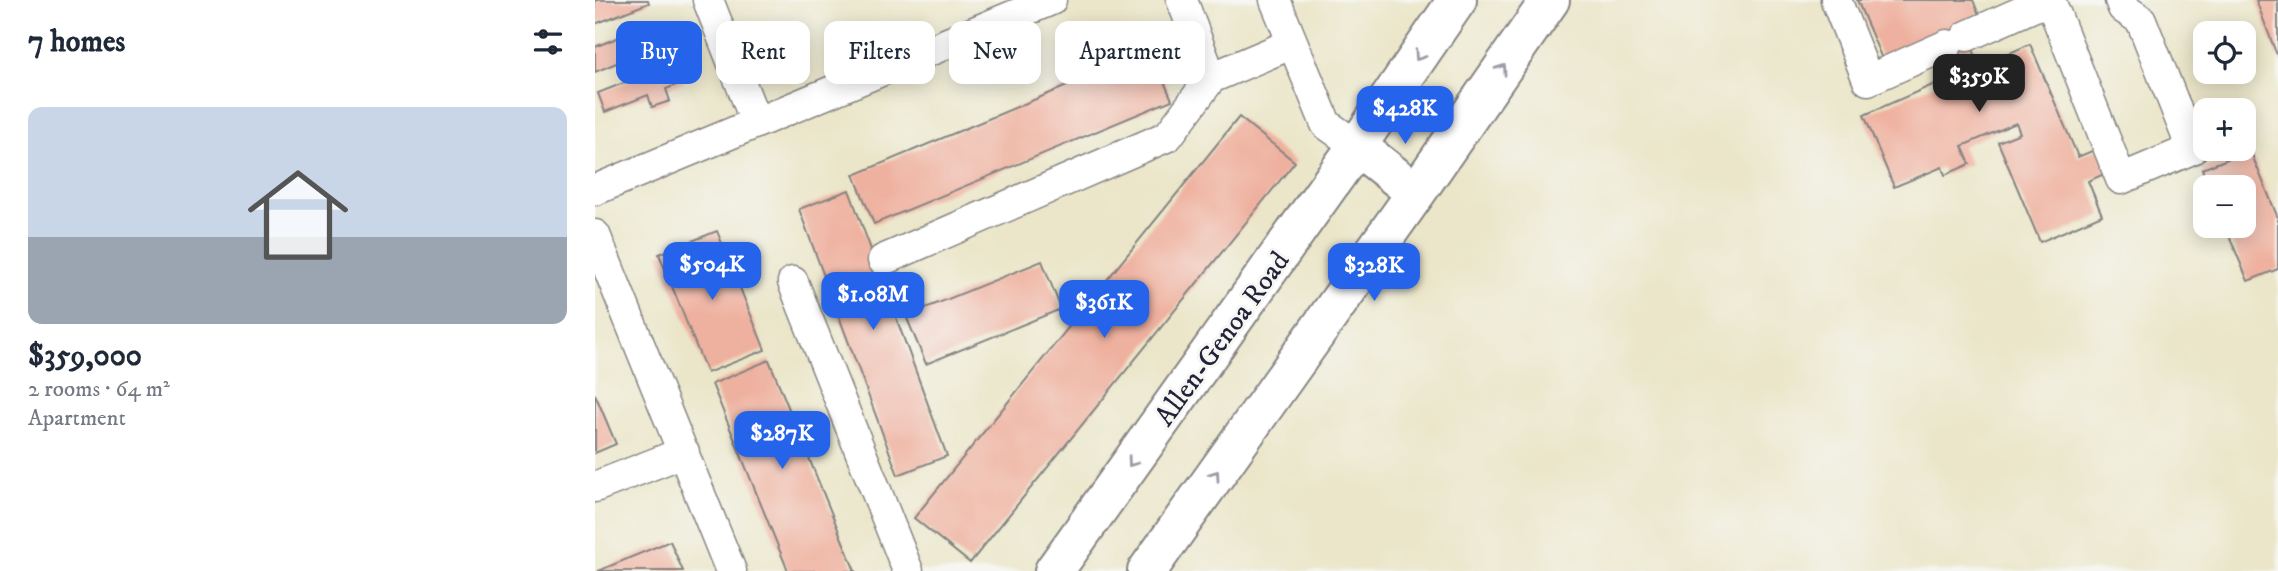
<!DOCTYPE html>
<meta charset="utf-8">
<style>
body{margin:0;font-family:"IM FELL DW Pica",serif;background:#f6f6f7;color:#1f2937;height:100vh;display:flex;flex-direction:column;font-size:26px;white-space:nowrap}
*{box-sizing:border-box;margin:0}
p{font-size:23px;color:#747a83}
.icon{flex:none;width:38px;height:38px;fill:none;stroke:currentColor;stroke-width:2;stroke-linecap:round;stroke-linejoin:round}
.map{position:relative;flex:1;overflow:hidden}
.details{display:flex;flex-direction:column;background:#fff;width:595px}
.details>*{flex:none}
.top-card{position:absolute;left:21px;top:21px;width:665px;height:63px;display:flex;gap:14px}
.tools{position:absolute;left:1598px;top:21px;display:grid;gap:14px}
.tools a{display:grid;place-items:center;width:63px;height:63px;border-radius:14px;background:#fff;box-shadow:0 4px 18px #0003;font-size:35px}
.price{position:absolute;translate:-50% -60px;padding:0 16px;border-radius:14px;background:#2563eb;color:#fff;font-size:23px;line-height:46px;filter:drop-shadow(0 2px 4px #0008)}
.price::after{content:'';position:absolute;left:50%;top:42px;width:21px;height:16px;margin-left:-10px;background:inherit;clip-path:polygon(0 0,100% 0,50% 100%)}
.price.on{background:#222;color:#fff}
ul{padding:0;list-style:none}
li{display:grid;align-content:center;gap:14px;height:371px;padding:0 28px}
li+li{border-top:2px solid #e0e1e3}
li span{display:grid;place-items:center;height:217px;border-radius:14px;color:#555}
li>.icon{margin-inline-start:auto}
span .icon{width:126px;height:126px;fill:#fffc;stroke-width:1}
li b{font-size:30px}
h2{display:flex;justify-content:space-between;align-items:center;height:84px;padding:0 28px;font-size:30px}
.chip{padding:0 24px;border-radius:14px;background:#fff;box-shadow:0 4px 18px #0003;font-size:24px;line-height:63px}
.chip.on{background:#2563eb;color:#fff}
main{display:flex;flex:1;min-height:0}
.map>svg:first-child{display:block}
</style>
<main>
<section class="details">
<h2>7 homes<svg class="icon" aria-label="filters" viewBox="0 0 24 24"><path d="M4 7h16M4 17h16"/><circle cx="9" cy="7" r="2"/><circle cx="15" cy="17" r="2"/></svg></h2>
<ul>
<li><span style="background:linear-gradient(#c9d6e8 60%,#9aa5b1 0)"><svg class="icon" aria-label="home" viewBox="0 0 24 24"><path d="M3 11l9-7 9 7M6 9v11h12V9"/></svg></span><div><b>$359,000</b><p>2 rooms · 64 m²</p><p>Apartment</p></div></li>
</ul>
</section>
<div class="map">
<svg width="1683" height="571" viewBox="0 0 1683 571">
<rect width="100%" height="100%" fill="#f6f6f2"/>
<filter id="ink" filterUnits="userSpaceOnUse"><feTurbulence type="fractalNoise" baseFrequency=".0143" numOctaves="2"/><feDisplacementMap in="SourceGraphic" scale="14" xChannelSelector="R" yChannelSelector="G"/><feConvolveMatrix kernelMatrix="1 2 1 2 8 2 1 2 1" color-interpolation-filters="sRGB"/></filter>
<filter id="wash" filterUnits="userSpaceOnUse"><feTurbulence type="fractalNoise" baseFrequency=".00686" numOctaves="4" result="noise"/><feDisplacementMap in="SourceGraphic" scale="28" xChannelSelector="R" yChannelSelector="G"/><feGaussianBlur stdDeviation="1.57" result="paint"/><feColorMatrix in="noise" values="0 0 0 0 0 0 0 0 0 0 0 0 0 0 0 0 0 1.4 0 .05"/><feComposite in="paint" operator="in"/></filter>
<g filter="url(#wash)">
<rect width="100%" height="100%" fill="#ebe6c9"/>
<g id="blocks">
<path fill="#efb19f" d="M0 0H53L54 3 0 24Z
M1262 0H1378L1388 25 1371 33 1385 66 1435 44 1483 157 1504 148 1514 172 1493 181 1507 215 1445 242 1403 142 1425 133 1421 123 1367 146 1375 164 1350 175 1347 167 1299 187 1269 115 1365 73 1350 41 1290 66Z
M1661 0H1683V58Z
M63 21 72 42 0 72V47Z
M556 51 577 100 279 224 259 175Z
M81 62 89 82 71 89 75 101 57 107 53 95 10 112 3 93Z
M644 117 700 162 375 563 319 518Z
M1655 150 1683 218V269L1653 281 1630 226H1648V187H1614L1607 169Z
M254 190 352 456 303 475 204 209Z
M122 231 170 350 112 373 64 254Z
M447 261 466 309 331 364 311 316Z
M174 360 260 571H193L117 384Z
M0 394 21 444 0 453Z
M75 541 88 571H3Z"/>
</g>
</g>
<g filter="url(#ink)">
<use href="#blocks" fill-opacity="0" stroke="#868482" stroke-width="2"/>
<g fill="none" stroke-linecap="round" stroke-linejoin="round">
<g stroke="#868482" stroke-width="33">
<path id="minor" d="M113 0 161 122
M587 0 616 78
M680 0 731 124 762 146
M1241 0 1273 80 1352 45
M1455 0 1526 179 1597 149 1546 20 1528 8 1525 0
M1372 36 1453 0
M0 190 456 0
M0 235 136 571
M288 260 573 136 616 78 696 44
M198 282 313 571
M0 487 89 452"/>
</g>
<g stroke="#868482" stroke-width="42">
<path id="major" d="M762 146 821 193
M459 571 762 146 862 0
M552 571 821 193 955 0"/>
</g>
<use href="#minor" stroke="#fff" stroke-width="30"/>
<use href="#major" stroke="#fff" stroke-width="38"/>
</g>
<defs><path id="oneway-chevron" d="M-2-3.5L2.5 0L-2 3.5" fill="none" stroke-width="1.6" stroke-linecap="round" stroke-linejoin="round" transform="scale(1.75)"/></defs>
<g stroke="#9c9ca7">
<use href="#oneway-chevron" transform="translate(824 56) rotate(124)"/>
<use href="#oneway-chevron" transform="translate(907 69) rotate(-55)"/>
<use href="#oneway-chevron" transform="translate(537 462) rotate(126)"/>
<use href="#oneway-chevron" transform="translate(620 475) rotate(-55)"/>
</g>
</g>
<g text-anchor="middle" stroke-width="6" stroke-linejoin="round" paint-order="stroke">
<g font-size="28" fill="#22223b" stroke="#f6f6f2">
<text transform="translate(626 338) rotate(-54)" y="10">Allen-Genoa Road</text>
</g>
</g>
</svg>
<div class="tools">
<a><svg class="icon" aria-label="locate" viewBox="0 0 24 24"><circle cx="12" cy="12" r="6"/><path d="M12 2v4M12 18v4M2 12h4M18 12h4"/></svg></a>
<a>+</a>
<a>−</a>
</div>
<b class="price on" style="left:1384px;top:114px">$359K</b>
<b class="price" style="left:810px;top:146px">$428K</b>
<b class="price" style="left:117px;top:302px">$504K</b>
<b class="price" style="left:779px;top:303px">$328K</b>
<b class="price" style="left:278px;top:332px">$1.08M</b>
<b class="price" style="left:509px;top:340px">$361K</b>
<b class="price" style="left:187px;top:471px">$287K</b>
<div class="top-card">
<a class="chip on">Buy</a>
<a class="chip">Rent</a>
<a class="chip">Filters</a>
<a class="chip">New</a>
<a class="chip">Apartment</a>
</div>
</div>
</main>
